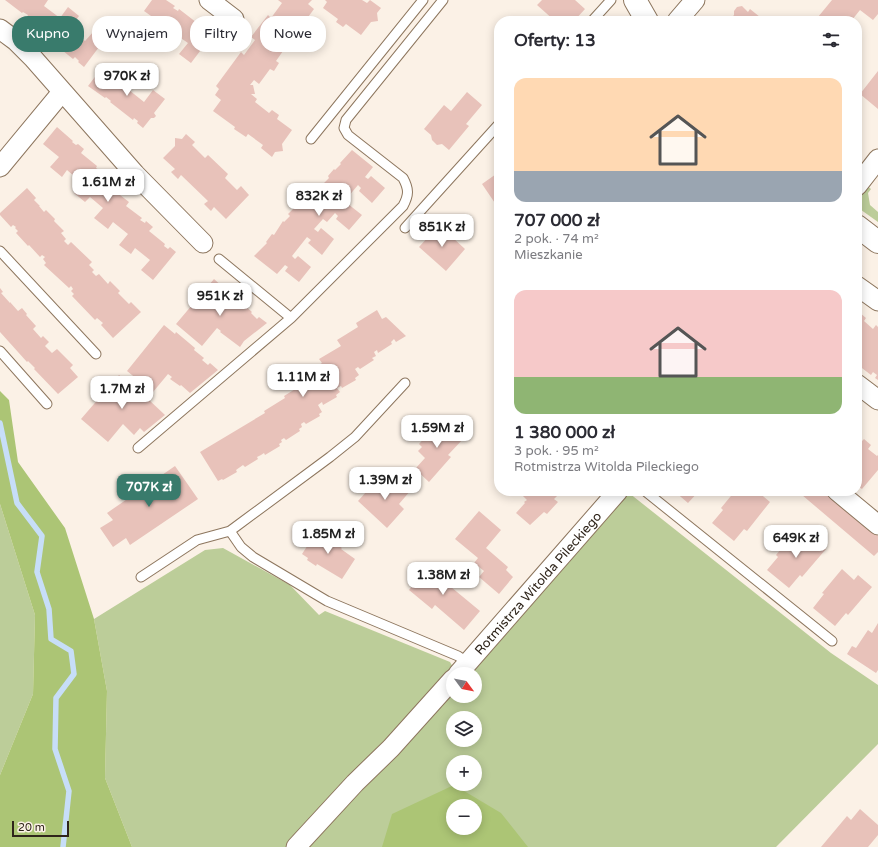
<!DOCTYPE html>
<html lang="pl">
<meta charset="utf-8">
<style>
body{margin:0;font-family:"Varela Round",sans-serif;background:#f2f2f3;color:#2b2b33;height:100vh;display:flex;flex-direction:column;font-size:15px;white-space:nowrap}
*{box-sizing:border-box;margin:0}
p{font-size:13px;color:#7c7c81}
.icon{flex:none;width:22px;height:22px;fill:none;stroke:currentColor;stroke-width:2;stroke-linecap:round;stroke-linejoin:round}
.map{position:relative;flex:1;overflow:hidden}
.sheet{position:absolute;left:494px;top:16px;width:368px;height:480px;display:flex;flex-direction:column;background:#fff;border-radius:16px;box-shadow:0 2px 10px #0003}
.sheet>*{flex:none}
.guide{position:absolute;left:12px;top:16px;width:380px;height:36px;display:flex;gap:8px}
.needle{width:26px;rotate:122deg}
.fabs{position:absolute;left:446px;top:667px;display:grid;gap:8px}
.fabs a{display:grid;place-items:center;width:36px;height:36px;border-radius:50%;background:#fff;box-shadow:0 2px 10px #0003;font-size:20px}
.scale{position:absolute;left:12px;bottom:10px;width:57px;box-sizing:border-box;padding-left:4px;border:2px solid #2f251b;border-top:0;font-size:11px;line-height:14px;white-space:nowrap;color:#2f251b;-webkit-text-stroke:3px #fbf1e6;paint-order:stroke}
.price{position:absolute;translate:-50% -34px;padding:0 9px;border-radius:8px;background:#fff;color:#222;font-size:13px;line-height:26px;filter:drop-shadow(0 1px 2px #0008)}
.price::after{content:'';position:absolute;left:50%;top:24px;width:12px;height:9px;margin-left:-6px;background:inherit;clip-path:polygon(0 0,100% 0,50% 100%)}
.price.active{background:#397b6c;color:#fff}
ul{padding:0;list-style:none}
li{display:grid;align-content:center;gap:8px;height:212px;padding:0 20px}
li span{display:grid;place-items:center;height:124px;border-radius:12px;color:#555}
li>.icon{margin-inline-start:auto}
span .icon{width:72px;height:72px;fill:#fffc;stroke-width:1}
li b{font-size:17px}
h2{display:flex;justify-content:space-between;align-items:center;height:48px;padding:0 20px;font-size:17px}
.tag{padding:0 14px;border-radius:16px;background:#fff;box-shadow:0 2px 10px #0003;font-size:14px;line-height:36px}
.tag.active{background:#397b6c;color:#fff}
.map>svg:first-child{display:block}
</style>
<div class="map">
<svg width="878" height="847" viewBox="0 0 878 847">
<rect width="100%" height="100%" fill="#fbf1e6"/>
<path fill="#bccd99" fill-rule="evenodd" d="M866 185 871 189 868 193 870 205 878 212V222L857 207V197Z
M629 493 831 653 878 685V744L776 847H305L453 687V696H475V674H464L612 506ZM453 718H475V740H453ZM453 762H475V784H453ZM453 806H475V828H453Z
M0 504 35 615 33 694 0 775Z
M223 548 290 585 319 615 325 611 450 662 454 669 289 847H132L105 778 107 691 94 619 205 550Z"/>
<path fill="#acc575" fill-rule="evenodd" d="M0 391 9 400 18 462 65 528 94 619 107 691 105 778 132 847H0V775L33 694 35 615 0 504Z
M454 785 501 813 528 847H382L392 814ZM453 806H475V828H453Z"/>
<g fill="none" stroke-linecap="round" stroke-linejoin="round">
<path stroke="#c7def8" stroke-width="5.5" d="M0 423 17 503 42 536 37 572 49 609 51 639 71 651 74 674 56 698 55 749 69 791 63 847"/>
</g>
<path fill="#e8c2ba" d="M5 0H48L44 6 60 18 68 7 79 16 69 29 85 41 94 31 105 39 84 67 78 62 79 61 75 57 73 59 57 46 58 44 52 40 53 38 49 35 48 36 31 24 33 21 27 17 28 15 23 12 22 13Z
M152 0H166L175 6 173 8 178 11 179 9 201 26V28L205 31 206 29 213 34 191 63 179 54 188 43 172 32 165 42 152 34 161 23 144 11Z
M278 0H312L308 4 314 9 303 24 306 26 301 34 297 31 276 61 279 63 274 71 270 69 259 84 254 80 250 85H253L255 94H251L257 99 255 102 269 113 272 110 279 115 277 119 292 130 282 144 283 151 275 152 272 157 261 148 263 145 248 134 246 137 234 129 235 127 213 111 221 100 215 95 219 89 216 86 241 52 244 55 255 40 251 37 268 15 271 18 282 3Z
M325 0H362L367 3 370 0 381 8 377 13 378 21 371 22 361 35 346 24 343 27 336 22 338 19 323 8 327 2Z
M542 0H575L585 9 574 21H564L562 19 560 21H555L537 5Z
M832 0H878V14L873 20 860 10 852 20 854 21H822L818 17Z
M742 6 748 12 750 9 765 21H729L734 15V11L737 7Z
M101 69 118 81 126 70 137 79 129 90 144 102 153 90 165 99 154 113 156 116 154 118H151L143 128 137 123 138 121 134 118 133 120 110 102 111 101 106 97 105 98 88 86Z
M878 71V109L860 94Z
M467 92 482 105 466 124 469 126 449 150 442 144 437 145 432 140 431 135 424 129 444 105 451 111Z
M57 127 73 141 72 142 76 145 78 144 84 149 81 153 97 166 96 168 107 175 102 181 129 202 126 206 142 218 140 220 145 223 146 221 153 227 149 231 165 244 164 246 168 249 170 247 176 252 153 280 141 270 150 260 135 248 131 254 119 245 128 234 113 222 108 229 94 218 103 208 90 197 85 202 74 193 82 183 67 170 62 177 50 167 59 157 43 144Z
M186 134 195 142 192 145 205 158 208 155 228 174 225 178 237 190 241 186 249 195 226 219 214 207 211 211 204 204 208 201 181 175 178 179 171 172 175 169 163 158 175 146V138L182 139Z
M352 150 373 167 365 177 368 179 371 176 385 188 372 203 359 191 361 188 358 185 342 204 346 207 348 204 362 215 349 230 336 219 338 216 335 213 327 222 323 219 314 229 318 232 321 228 334 239 322 255 308 243 311 240 307 237 292 256 295 259 298 256 311 267 299 282 285 271 288 267 285 265 277 274 254 256 267 243 266 242 272 234 274 235 283 221 284 222 290 216 288 214 295 207 296 208 302 201 305 204 312 197 313 198 318 191 317 190 329 178 328 176 334 169 335 170 341 164 340 163Z
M499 172V209L482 184Z
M27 188 36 198 34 200 40 206H39L44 212 46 210 55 219 54 221 64 231 61 233 66 239 64 241 68 245 71 242 92 262 89 265 94 270 92 272 96 276 99 274 108 284 110 281 120 291 118 293 129 304 131 302 141 312 113 338 101 325 103 323 97 318 95 320 72 296 74 294 71 291 73 289 71 286 69 288 44 265 46 263 43 259 45 257 42 255 40 257 29 245 28 246 16 233 18 231 15 228 16 227 13 225 11 227 0 215V213Z
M439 225 465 249 446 271 419 247Z
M214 279 224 288V286L243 302 242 303 252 312 251 313 257 319 259 317 267 323 244 341 240 347 220 332 221 331 217 328 202 346 176 324Z
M0 288 3 292 1 293 10 303V302L18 311 22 308 27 314 26 315 36 326 33 329 41 338 43 336 49 342 45 346 52 353 57 349 73 365 70 368 78 377 58 394 34 369 35 368 28 361 27 362 0 332Z
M377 310 382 319 386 317 406 336 396 342 394 339 391 342 392 344 378 353 377 350 374 352 376 356 372 358 374 360 360 369 358 367 355 369 359 375 355 378 356 380 342 388 341 386 337 388 340 392 336 395 337 397 323 405 322 402 318 405 322 412 319 414 320 416 306 424 304 422 301 424 302 427 299 429 300 431 286 440 284 438 281 440 282 442 279 444 280 446 265 455 264 453 261 455 257 457 258 459 245 467 243 465 236 470 237 472 223 480 222 479 218 481 200 452 265 413 264 411 285 398 284 396 305 383 301 376 322 363 319 359 341 346 337 340 358 327 356 323Z
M859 312 866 318 864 321 873 329 876 325 878 327V380L875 378 877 375 873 372 871 375 858 365 860 362 857 360V314Z
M164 325 175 334 176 332 195 348 194 350 204 358 202 360 208 365 210 363 218 370 190 393 181 385 180 386 170 379 172 377 168 374 153 392 127 371Z
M119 375 129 383 130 382 149 397 148 399 165 415 144 432 140 428 134 435 123 424 108 442 81 419Z
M442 418 464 438 448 455 451 457 429 482 415 469 425 458 418 451 422 447 419 444 427 435V431L430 428H433Z
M857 439 861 442 864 439 871 445 868 449 877 456 878 455V470L862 489 858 486 857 488Z
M175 466 198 499 130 545 126 538 113 547 100 528 113 520 107 513Z
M395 476 411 490 399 504 404 509 387 528 358 501 375 482 383 490Z
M526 491H557L560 493 554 499 558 502 547 514 544 512 530 525 516 513 525 503 524 502 527 500 522 495Z
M674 491H699L688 503Z
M735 491H748L753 495 757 491 770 502 747 531 744 529 734 541 712 523 723 510 721 508Z
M805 491H824L878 536V552L874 556 802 495Z
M479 511 501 530 486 548 508 567 506 570 513 577 499 594 479 577 484 571 474 563 478 558 455 539Z
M317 531 342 548 341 549 355 559 342 579 317 564 316 566 307 560 308 558 302 554Z
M796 531 809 542 812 537 826 549 802 577 800 575 789 588 767 570 778 557 776 555Z
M432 563 455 582 451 587 480 611 464 630 435 605 432 609 409 590 415 583 413 581 423 569 425 571Z
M842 569 854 580 858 575 872 587 848 615 846 613 835 626 813 608 824 594 822 593Z
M878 623V670L876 673 847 654 852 646 856 648 868 630 872 633Z
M860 809 878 825V835L868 847H821L847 816 851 820Z"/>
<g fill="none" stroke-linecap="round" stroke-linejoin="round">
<g stroke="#8d765e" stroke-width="11">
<path id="service" d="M592 21 611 0
M311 139 423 0
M405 228 499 124
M0 251 96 354
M219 259 291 318
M0 351 47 404
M405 383 355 437 330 457 230 531 241 547 253 557 327 601 458 656 468 663
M138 448 291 318 403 206C409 195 409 189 403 178L348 135 344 128 346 120 443 0
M645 491 832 641
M141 577 197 540 230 531"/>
</g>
<g stroke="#8d765e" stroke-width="21">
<g id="minor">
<path d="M209 0 234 19"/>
<path d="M677 21 695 0"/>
<path d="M0 29 16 41 33 58 135 174 203 243"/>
<path d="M0 167 62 92"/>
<path d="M857 186 878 159"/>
<path d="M857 286 878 301"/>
<path d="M857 384 878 400"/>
<path d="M837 491 878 525"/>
<path id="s1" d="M458 674 618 491"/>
<path d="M296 847 355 783 391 748 453 679"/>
</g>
</g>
<g stroke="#8d765e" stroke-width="24">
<path id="tertiary" d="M635 0 647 21
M857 226 878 242"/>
</g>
<use href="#service" stroke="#fff" stroke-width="9"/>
<use href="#minor" stroke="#fff" stroke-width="19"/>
<use href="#tertiary" stroke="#fff" stroke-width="22"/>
</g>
<g text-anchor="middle" stroke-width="4" stroke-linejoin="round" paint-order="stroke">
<g font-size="13" fill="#2f251b" stroke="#fbf1e6">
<text dy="5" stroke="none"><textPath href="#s1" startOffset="121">Rotmistrza Witolda Pileckiego</textPath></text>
</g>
</g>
</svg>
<div class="fabs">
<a><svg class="needle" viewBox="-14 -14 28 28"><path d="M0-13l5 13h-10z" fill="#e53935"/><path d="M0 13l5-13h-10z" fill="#7c7c81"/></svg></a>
<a><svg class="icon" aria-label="layers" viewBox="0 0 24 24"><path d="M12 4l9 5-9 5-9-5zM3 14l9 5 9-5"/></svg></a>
<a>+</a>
<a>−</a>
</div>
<div class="scale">20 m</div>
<b class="price" style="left:127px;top:97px">970K zł</b>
<b class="price" style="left:108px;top:203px">1.61M zł</b>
<b class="price" style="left:319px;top:217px">832K zł</b>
<b class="price" style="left:442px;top:248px">851K zł</b>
<b class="price" style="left:220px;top:317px">951K zł</b>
<b class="price" style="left:303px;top:398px">1.11M zł</b>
<b class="price" style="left:122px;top:410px">1.7M zł</b>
<b class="price" style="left:437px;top:449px">1.59M zł</b>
<b class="price" style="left:385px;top:501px">1.39M zł</b>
<b class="price active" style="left:149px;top:508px">707K zł</b>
<b class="price" style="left:328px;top:555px">1.85M zł</b>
<b class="price" style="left:796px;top:559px">649K zł</b>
<b class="price" style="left:443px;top:596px">1.38M zł</b>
<div class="guide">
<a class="tag active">Kupno</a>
<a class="tag">Wynajem</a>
<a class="tag">Filtry</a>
<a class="tag">Nowe</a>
</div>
<section class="sheet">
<h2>Oferty: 13<svg class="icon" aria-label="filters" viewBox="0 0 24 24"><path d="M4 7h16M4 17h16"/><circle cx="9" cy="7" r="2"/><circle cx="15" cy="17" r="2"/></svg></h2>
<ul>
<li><span style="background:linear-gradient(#ffd9b3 75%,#9aa5b1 0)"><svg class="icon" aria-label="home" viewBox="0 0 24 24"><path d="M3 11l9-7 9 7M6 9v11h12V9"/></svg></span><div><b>707 000 zł</b><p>2 pok. · 74 m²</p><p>Mieszkanie</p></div></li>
<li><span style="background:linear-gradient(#f6c9c9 70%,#8fb573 0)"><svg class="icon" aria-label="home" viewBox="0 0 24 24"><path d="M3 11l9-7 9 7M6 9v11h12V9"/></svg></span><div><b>1 380 000 zł</b><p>3 pok. · 95 m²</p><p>Rotmistrza Witolda Pileckiego</p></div></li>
</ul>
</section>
</div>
